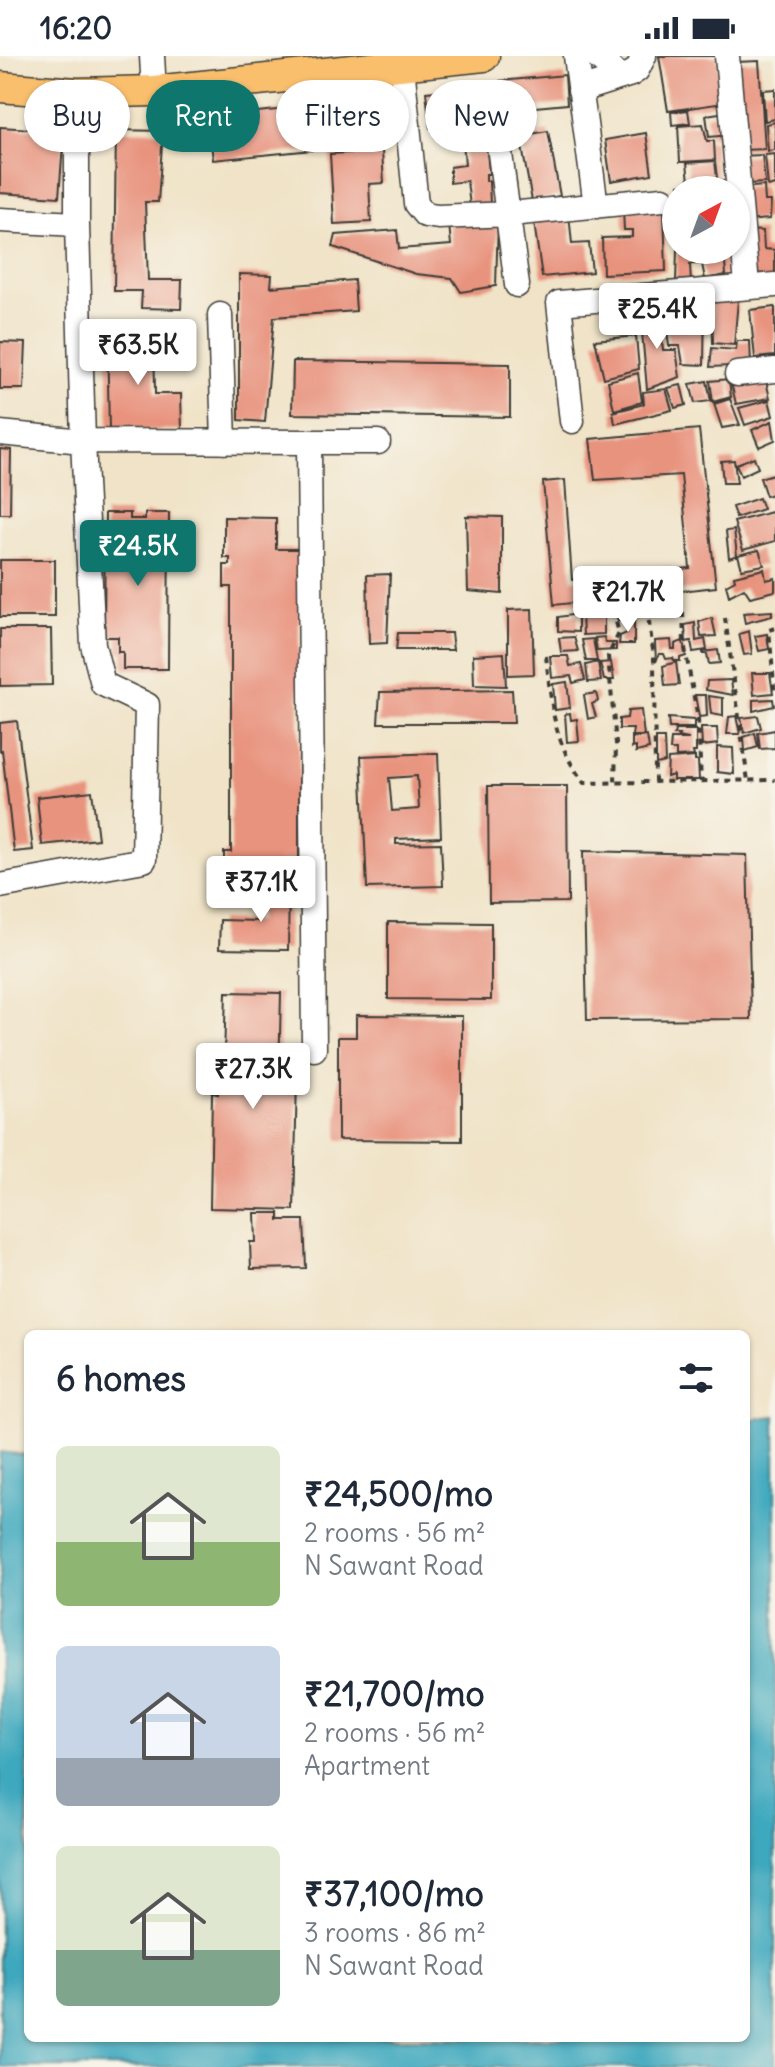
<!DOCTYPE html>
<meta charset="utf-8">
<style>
body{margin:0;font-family:Delius,sans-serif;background:#f2f2f3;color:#1f2937;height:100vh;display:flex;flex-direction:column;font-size:30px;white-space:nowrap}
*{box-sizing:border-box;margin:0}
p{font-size:26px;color:#747a83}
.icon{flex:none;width:44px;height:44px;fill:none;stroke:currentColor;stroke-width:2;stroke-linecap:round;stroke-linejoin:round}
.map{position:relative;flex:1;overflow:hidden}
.side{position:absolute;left:24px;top:1274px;width:726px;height:712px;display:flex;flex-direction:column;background:#fff;border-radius:12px;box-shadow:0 2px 6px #0004}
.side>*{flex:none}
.banner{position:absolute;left:24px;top:24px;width:728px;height:72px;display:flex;gap:16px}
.needle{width:52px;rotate:41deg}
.buttons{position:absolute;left:662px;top:120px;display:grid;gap:16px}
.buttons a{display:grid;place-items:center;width:88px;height:88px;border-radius:50%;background:#fff;box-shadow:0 2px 6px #0004;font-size:40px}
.price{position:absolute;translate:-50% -68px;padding:0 18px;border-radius:8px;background:#fff;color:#222;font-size:26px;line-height:52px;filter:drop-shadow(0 2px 4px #0008)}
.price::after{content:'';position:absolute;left:50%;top:48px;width:24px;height:18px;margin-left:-12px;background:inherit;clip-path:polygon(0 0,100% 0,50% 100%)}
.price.on{background:#0f766e;color:#fff}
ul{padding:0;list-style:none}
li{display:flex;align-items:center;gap:24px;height:200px;padding:0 32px}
li span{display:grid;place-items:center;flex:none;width:224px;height:160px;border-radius:12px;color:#555}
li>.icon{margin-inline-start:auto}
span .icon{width:96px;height:96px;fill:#fffc;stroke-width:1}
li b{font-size:34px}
h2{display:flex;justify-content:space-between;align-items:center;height:96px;padding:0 32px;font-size:34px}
.tag{padding:0 28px;border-radius:36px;background:#fff;box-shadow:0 2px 6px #0004;font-size:28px;line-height:72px}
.tag.on{background:#0f766e;color:#fff}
.status{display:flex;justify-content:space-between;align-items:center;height:56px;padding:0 40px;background:#fff;direction:ltr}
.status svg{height:22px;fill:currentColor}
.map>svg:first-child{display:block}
</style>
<div class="status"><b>16:20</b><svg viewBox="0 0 49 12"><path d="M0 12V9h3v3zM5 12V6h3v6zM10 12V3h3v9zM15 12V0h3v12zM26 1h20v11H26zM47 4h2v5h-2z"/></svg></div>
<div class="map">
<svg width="775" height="2011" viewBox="0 0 775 2011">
<rect width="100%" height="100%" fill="#f7f3e8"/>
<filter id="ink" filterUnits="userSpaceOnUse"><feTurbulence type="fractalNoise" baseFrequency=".0125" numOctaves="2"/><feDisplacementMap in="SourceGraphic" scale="16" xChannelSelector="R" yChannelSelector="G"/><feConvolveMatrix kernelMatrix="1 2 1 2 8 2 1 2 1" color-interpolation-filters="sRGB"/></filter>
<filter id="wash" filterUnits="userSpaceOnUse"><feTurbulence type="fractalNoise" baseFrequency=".006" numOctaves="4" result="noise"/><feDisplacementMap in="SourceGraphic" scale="32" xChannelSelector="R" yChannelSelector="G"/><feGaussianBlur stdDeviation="1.8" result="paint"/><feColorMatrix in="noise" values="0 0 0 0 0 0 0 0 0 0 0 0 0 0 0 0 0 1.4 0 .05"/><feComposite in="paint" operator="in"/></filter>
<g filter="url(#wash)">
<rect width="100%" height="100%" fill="#f0e3c7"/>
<path fill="#3ea8be" stroke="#2d626d" stroke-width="2" d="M775 1360V2011H0V1396L28 1399V1982H746V1364Z"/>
<g id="blocks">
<path fill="#e8937e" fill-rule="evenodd" d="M659 0H717L724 47 668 55Z
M759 5 765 93 742 94 736 6Z
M565 19 567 48 503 54 500 25Z
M483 31 486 67 430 72 426 36Z
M775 33V63L765 65 763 34Z
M399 38 403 74 323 84 319 48Z
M307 51 312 94 213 104 208 61Z
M688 54 690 67 672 69 671 56Z
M726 56 730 79 709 81 706 59Z
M775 66V94L768 95 766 68Z
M703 68 707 85H714L715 104 680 106 678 70Z
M0 71 64 75 59 141 0 137Z
M116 74 163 75 158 146H145L148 224H182L181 253 141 252 142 235H114Z
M548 75 560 140 532 145 520 80Z
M646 77 652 118 611 125 605 84Z
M486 83 489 118H486V125H489L490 148 470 150 467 125 450 127V111L465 109 463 85Z
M382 95 384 127 369 128 371 166 334 168 330 98Z
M775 98V129L768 131 765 99Z
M762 99 765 127 745 128 740 100Z
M715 105 717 122 689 125 687 107Z
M723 125V134H679V129Z
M764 130 765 145H771L770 163 745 165 740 132Z
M664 152 666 215 603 218 602 182 632 181V174H624L623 154Z
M569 158 572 188 589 187 592 216 542 221 533 160Z
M498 163 496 230 461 236 452 222 416 218 333 191 336 179 397 174 399 193 451 189 449 168Z
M746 174 763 175 764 193 775 194V225L751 224Z
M677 194H724L726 219 705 223 702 208H690L691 228 676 226Z
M239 218 272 219 271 231 354 224 356 255 274 261 265 366 239 364Z
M688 244H705L704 309 683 308 680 290H669L666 266H662V251L687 248Z
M712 244H738L734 289 713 287Z
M657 251 663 294H676L680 321 647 333 640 253Z
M775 251V300L755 302 750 254Z
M107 277H154L155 338H181L182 374H109Z
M636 280 639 313 604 322 595 284Z
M737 285H750L751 309 710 311 712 292 736 294Z
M0 286 26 287 24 333H0Z
M293 305 510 308V361L292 358Z
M638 317 642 346 614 354 608 325Z
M765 321 770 342 736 348 731 326Z
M729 323 731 341 713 346 710 325Z
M707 325 711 345 695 347 690 328Z
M681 329 686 349 675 352 668 332Z
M666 333 672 354 615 368 613 356 644 348 643 336Z
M730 343 740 369 722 372 714 348Z
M769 344 773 360 745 369 739 352Z
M772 365 775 384 759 391 752 374Z
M699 373 716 531 554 549 543 426 565 424 572 524 690 512 681 419 595 424 590 383Z
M0 393 11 394 10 458H0Z
M754 401 758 412 741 420 736 408Z
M734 404 737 427H723L721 405Z
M773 418 775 437 766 440 760 422Z
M759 442 763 453 736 462 732 451Z
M772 456 775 464V485L743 494 734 466Z
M105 457H130V463H145V457H169L168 613H123V596H118V581H104Z
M466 460 502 461V538L468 535Z
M224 461 276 462V493H299V814H224V796H231V531H224V509H230V502H224Z
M734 474 737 499 729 502 726 475Z
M759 494 764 509 742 513 738 499Z
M0 504H55V561H0Z
M764 513 766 524 775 522V535L750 541 744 532 729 540 726 529 735 524 734 520Z
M390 518 387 587 369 588 367 519Z
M633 549 635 562 618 565 614 551Z
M532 553 534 618 508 619V554Z
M772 555V560L745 567 743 557Z
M578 558V576L558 575V561Z
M582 558H604V578L583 579Z
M712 562 716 580 701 581 699 566Z
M634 565V588H619L620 580 627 577 624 566Z
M695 567 696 585 705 583 707 594 693 596 691 585 686 586 685 569Z
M0 573H51L52 629 0 630Z
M749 575 752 598 744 599 739 578Z
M398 577H451L453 594H396Z
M767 578 769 593 759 595 755 580Z
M574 581 578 595 561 596 559 582Z
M604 581 606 587H616V594L597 595 595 582Z
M593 583 597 605H586L582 584Z
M671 584 672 593H675V588L683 585 686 600 680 602V605H674L673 602 666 603 664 598H659L656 606 655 585Z
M718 594 720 607 709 608 707 598H703V596Z
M504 597 506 630 474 629 473 599Z
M550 600H568L570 610 581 608 585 624 573 627 571 620 552 622Z
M598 606 601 625 588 626 586 609Z
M611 606 614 624H604L600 607Z
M676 606 679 629 665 630 663 610Z
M752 617H770L773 637 754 639Z
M731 624 733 639 706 634 707 625Z
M567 626 570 652 555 654 553 628Z
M512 634 514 667H378L380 636Z
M596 637 598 645 592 648 596 661 588 663 584 639Z
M695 639H706L707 660 699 661Z
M709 640 723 642V660L711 658Z
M773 643 774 650 753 655V644Z
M641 654 644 680H632L633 673H619V663L627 662 628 655Z
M570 657 571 664 577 663 579 685 567 686 565 658Z
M736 660 740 678H727L729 661Z
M758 660 761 672 744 677 741 662Z
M668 662 694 664V672H669Z
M17 665 33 794 14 796 2 694 0 695V667Z
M701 672H717L718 688 702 690Z
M675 674H696V696H693L694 700 676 701V694H670L671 683H689L678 681 679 679H674Z
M775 674V692L760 693 758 677Z
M755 677 758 691 745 695 744 681Z
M647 680 649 693 636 696V691L632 692V682Z
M656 682H664L665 706 656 708Z
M717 691 733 692 734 718 717 716Z
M438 697 441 781 396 783V788L441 787 443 830 367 832 361 700ZM417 720 419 753 392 755 389 722Z
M695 701V705H698L699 724H673V719L667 721 668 703Z
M488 730H567L568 846 489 847Z
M92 735 98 783 42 789 37 741Z
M583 795 747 799 751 963 587 964Z
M260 828H289L288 894 219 893 220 864 259 865Z
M388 866 491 867V944L388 943Z
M226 936 281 937 279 1021H297L294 1154 210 1152 212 1037 218 1038 219 1003H224Z
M356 959 462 960V1085L338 1084V981H356Z
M255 1157H279V1164H304L306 1212 251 1213 250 1186H256Z"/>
</g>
</g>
<g filter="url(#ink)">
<use href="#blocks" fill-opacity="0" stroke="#3c3a36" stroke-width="2"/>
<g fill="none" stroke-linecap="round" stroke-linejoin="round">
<g stroke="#3c3a36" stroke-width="27">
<path id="minor" d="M152 0 154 35
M576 0 596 150
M596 0 621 21
M727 0 747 229
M402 10 416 148 425 159 438 161 510 158 663 143
M580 34 631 18 637 14 644 0
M498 82 517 229
M0 164 77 168
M220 259 224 386
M737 318 775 314
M572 365 559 247 775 229
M0 377 83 385 309 386 314 993
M309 386H378
M0 830 144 804 147 649 103 628 93 589 83 385 77 168V37"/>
</g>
<g stroke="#3c3a36" stroke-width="33">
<path id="major" d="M0 31 77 37 154 35 484 0"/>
</g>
<path stroke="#3c3a36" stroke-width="4" stroke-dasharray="6 6" stroke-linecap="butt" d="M647 553 654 601 655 726
M613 555 619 577 608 600 616 688 615 728
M683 556 684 587 698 663 701 726
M725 562 748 725
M775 572 769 574 775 638
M546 600C552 651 552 684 584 727L775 724"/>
<use href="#minor" stroke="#fff" stroke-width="24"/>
<use href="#major" stroke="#f9bf6d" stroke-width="30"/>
</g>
</g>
</svg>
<div class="buttons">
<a><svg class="needle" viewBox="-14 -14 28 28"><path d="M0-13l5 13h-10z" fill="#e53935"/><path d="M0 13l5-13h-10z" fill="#747a83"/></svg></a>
</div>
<b class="price" style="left:657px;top:295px">₹25.4K</b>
<b class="price" style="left:138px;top:331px">₹63.5K</b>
<b class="price on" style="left:138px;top:532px">₹24.5K</b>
<b class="price" style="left:628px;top:578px">₹21.7K</b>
<b class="price" style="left:261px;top:868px">₹37.1K</b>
<b class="price" style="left:253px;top:1055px">₹27.3K</b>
<div class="banner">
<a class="tag">Buy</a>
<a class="tag on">Rent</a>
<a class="tag">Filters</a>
<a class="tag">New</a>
</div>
<section class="side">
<h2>6 homes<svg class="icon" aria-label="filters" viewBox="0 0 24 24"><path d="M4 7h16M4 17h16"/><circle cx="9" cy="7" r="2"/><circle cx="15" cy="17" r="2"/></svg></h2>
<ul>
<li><span style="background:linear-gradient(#dfe7d0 60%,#8fb573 0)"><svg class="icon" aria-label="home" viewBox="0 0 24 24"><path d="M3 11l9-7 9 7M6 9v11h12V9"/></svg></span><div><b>₹24,500/mo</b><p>2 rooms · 56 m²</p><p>N Sawant Road</p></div></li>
<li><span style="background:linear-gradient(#c9d6e8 70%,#9aa5b1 0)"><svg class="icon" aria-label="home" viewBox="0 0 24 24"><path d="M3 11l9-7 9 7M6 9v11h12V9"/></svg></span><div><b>₹21,700/mo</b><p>2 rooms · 56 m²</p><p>Apartment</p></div></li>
<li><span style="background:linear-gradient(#dfe7d0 65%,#7fa58c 0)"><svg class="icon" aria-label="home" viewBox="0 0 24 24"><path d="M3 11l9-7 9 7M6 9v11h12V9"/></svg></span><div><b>₹37,100/mo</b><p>3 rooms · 86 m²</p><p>N Sawant Road</p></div></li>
</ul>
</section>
</div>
